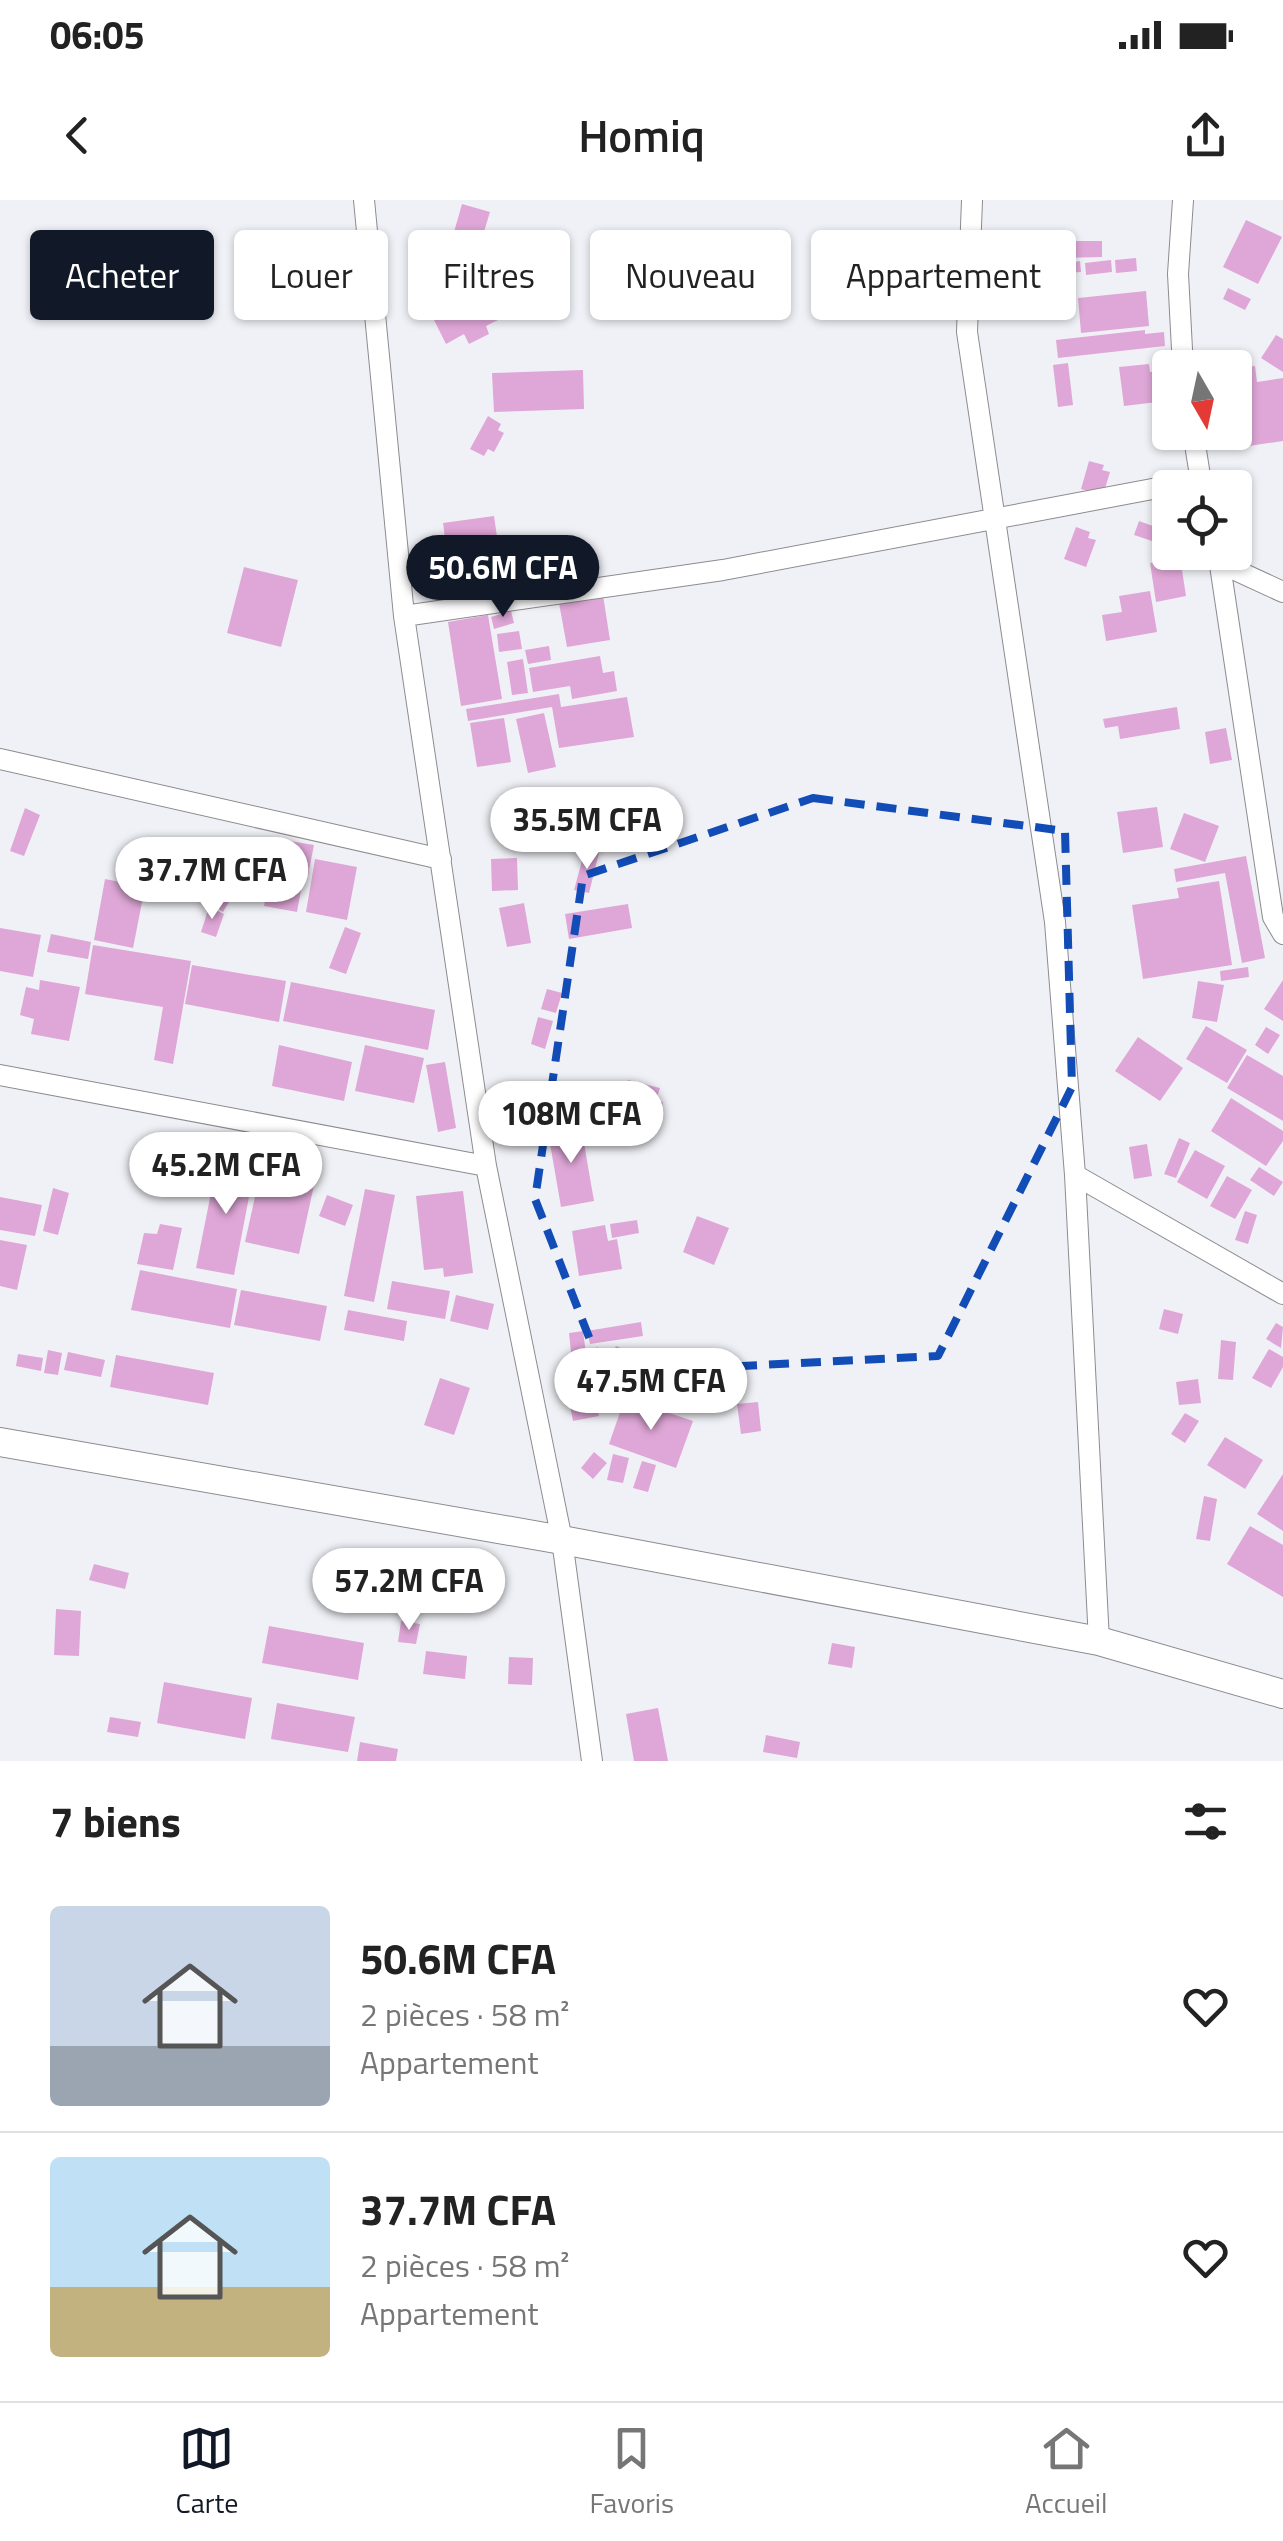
<!DOCTYPE html>
<html lang="fr">
<meta charset="utf-8">
<style>
body{margin:0;font-family:"Titillium Web",sans-serif;background:#f6f6f6;color:#222;height:100vh;display:flex;flex-direction:column;font-size:38px;white-space:nowrap}
*{box-sizing:border-box;margin:0}
p{font-size:32px;color:#767676}
.icon{flex:none;width:55px;height:55px;fill:none;stroke:currentColor;stroke-width:2;stroke-linecap:round;stroke-linejoin:round}
.map{position:relative;height:1561px;overflow:hidden}
.sheet{display:flex;flex-direction:column;background:#fff;flex:1}
.sheet>*{flex:none}
.top-card{position:absolute;left:30px;top:30px;width:1225px;height:90px;display:flex;gap:20px}
.needle{width:65px;rotate:171deg}
.fabs{position:absolute;left:1152px;top:150px;display:grid;gap:20px}
.fabs a{display:grid;place-items:center;width:100px;height:100px;border-radius:10px;background:#fff;box-shadow:0 2px 8px #0004;font-size:50px}
.price{position:absolute;translate:-50% -85px;padding:0 22px;border-radius:35px;background:#fff;color:#222;font-size:32px;line-height:65px;filter:drop-shadow(0 2px 5px #0008)}
.price::after{content:'';position:absolute;left:50%;top:60px;width:30px;height:22px;margin-left:-15px;background:inherit;clip-path:polygon(0 0,100% 0,50% 100%)}
.price.on{background:#111827;color:#fff}
ul{padding:0;list-style:none}
li{display:flex;align-items:center;gap:30px;height:250px;padding:0 50px}
li+li{border-top:2px solid #e0e0e0}
li span{display:grid;place-items:center;flex:none;width:280px;height:200px;border-radius:10px;color:#555}
li>.icon{margin-inline-start:auto}
span .icon{width:120px;height:120px;fill:#fffc;stroke-width:1}
li b{font-size:42px}
h2{display:flex;justify-content:space-between;align-items:center;height:120px;padding:0 50px;font-size:42px}
.tag{padding:0 35px;border-radius:10px;background:#fff;box-shadow:0 2px 8px #0004;font-size:35px;line-height:90px}
.tag.on{background:#111827;color:#fff}
.status{display:flex;justify-content:space-between;align-items:center;height:70px;padding:0 50px;background:#fff;direction:ltr}
.status svg{height:28px;fill:currentColor}
header{display:flex;justify-content:space-between;align-items:center;height:130px;padding:0 50px;background:#fff;font-size:45px;font-weight:600}
.dock{display:flex;justify-content:space-around;align-items:center;height:140px;border-top:2px solid #e0e0e0;background:#fff;font-size:28px;color:#767676}
.dock a{display:grid;justify-items:center;gap:5px}
.dock .on{color:#111827}
.map>svg:first-child{display:block}
</style>
<div class="status"><b>06:05</b><svg viewBox="0 0 49 12"><path d="M0 12V9h3v3zM5 12V6h3v6zM10 12V3h3v9zM15 12V0h3v12zM26 1h20v11H26zM47 4h2v5h-2z"/></svg></div>
<header><svg class="icon" aria-label="back" viewBox="0 0 24 24"><path d="M15 5l-7 7 7 7"/></svg>Homiq<svg class="icon" aria-label="share" viewBox="0 0 24 24"><path d="M12 15V3M7 8l5-5 5 5M5 13v7h14v-7"/></svg></header>
<div class="map">
<svg width="1283" height="1561" viewBox="0 0 1283 1561">
<rect width="100%" height="100%" fill="#f0f1f6"/>
<path fill="#dfa7d7" d="M462 4 490 12 479 48 452 39Z
M1246 20 1282 37 1258 84 1223 67Z
M1060 41H1102V57L1061 58Z
M1136 58 1137 71 1116 73 1115 60Z
M1111 60 1112 72 1086 75 1085 63Z
M1080 61 1081 72 1056 74V64Z
M494 82 510 114 486 126 489 134 469 144 464 134 446 144 431 114 450 104 447 98 464 89 468 96Z
M1228 88 1251 99 1245 110 1223 99Z
M1146 91 1149 126 1081 133 1078 98Z
M1145 130V134L1164 132 1165 146 1058 158 1056 140Z
M1276 135 1283 139V172L1261 158Z
M1068 163 1073 205 1058 207 1053 165Z
M1149 164 1150 172 1162 170 1166 201 1124 206 1119 167Z
M1255 166 1257 182 1283 178V241L1242 247 1235 169Z
M583 170 584 209 494 212 492 173Z
M488 216 501 224 498 230 504 233 494 252 488 249 484 256 470 249Z
M1089 261 1104 265 1102 270 1110 272 1103 295 1081 289Z
M494 316 504 385 452 392 443 323Z
M1139 321 1170 332V347L1134 335Z
M1076 327 1090 332 1088 338 1096 340 1086 367 1064 359Z
M1180 357 1186 396 1156 402 1150 363Z
M244 367 298 380 281 447 227 433Z
M1150 391 1157 432 1106 441 1102 415 1122 412 1119 396Z
M603 395 610 440 567 447 559 403Z
M511 411 514 423 494 429 491 417Z
M488 415 502 499 461 506 448 422Z
M519 431 522 449 499 452 497 434Z
M549 446 551 460 528 464 525 450Z
M600 456 603 473 614 471 617 491 572 499 570 486 533 492 529 468Z
M523 459 528 493 512 495 507 462Z
M559 494 561 507 627 497 634 537 559 548 552 507 468 521 466 509Z
M1177 507 1180 529 1120 539 1118 526 1105 528 1103 519Z
M544 513 556 567 528 573 516 519Z
M504 518 511 562 477 567 470 523Z
M1226 528 1232 560 1210 564 1205 532Z
M1157 607 1163 647 1123 653 1117 612Z
M25 608 40 615 24 656 10 651Z
M1184 613 1219 626 1205 662 1170 649Z
M573 614 576 631 517 641 514 623Z
M272 638 314 645 308 675 266 668Z
M585 650 599 653 589 693 574 690Z
M1246 656 1265 758 1242 763 1225 673 1176 682 1174 669Z
M517 658 518 690 492 691 491 659Z
M315 659 357 667 347 720 306 712Z
M232 670 244 677 223 712 212 704Z
M270 672 303 679 297 712 264 706Z
M105 679 145 687 133 748 94 740Z
M1219 681 1232 765 1143 779 1132 705 1179 698 1177 688Z
M524 703 531 743 507 747 499 708Z
M628 704 632 728 569 739 565 714Z
M209 707 224 714 216 737 201 732Z
M345 727 361 733 346 774 329 768Z
M0 728 41 735 33 777 0 771Z
M51 734 91 742 88 759 47 752Z
M93 745 191 761 173 864 154 860 163 807 85 794Z
M192 765 286 781 279 822 185 804Z
M1248 767 1249 777 1221 781 1220 771Z
M40 780 80 787 69 841 31 834 34 819 20 815 26 787 39 790Z
M1283 780V821L1264 809Z
M1198 781 1224 785 1217 822 1192 818Z
M291 782 435 810 428 850 283 821Z
M547 789 562 793 556 813 541 809Z
M538 817 553 821 545 849 531 844Z
M1206 826 1247 850 1227 883 1186 859Z
M1266 827 1280 835 1268 854 1255 845Z
M1138 837 1183 868 1160 901 1115 871Z
M279 845 352 862 344 901 272 886Z
M365 845 424 858 414 903 355 891Z
M1247 855 1283 876V921L1227 888Z
M445 862 456 928 438 932 426 865Z
M628 880 660 888 656 901 663 902 657 930 619 921Z
M604 885 609 915 546 925 541 895Z
M1231 898 1283 931V941L1266 966 1211 931Z
M581 926 594 1001 561 1007 548 932Z
M1179 938 1190 943 1176 978 1164 974Z
M1147 944 1152 976 1134 979 1129 947Z
M1195 950 1225 966 1207 999 1177 982Z
M218 958 255 966 234 1075 196 1068Z
M262 965 316 976 299 1054 245 1042Z
M1259 967 1283 982 1274 996 1250 980Z
M154 970 171 974 166 992 149 988Z
M1227 976 1252 990 1235 1019 1210 1006Z
M53 988 69 993 58 1035 43 1031Z
M365 989 395 995 374 1102 344 1096Z
M463 991 473 1073 444 1077 443 1068 424 1070 416 996Z
M327 995 353 1005 345 1026 319 1016Z
M0 997 42 1005 35 1036 0 1030Z
M1245 1011 1257 1015 1248 1044 1235 1040Z
M697 1016 729 1028 714 1065 683 1052Z
M637 1020 639 1033 612 1038 610 1024Z
M160 1024 182 1028 173 1070 137 1064 144 1033 157 1034Z
M605 1025 608 1041 617 1039 622 1069 579 1076 572 1031Z
M0 1040 27 1045 17 1090 0 1086Z
M140 1070 237 1089 230 1128 131 1110Z
M392 1081 450 1091 445 1119 387 1109Z
M241 1090 327 1106 320 1141 234 1125Z
M456 1095 494 1104 488 1130 450 1121Z
M1164 1109 1183 1114 1178 1134 1159 1129Z
M348 1110 407 1121 404 1141 344 1130Z
M641 1122 643 1136 590 1144 587 1131Z
M1276 1123 1283 1127 1281 1148 1266 1139Z
M583 1131 587 1161 572 1162 569 1133Z
M1221 1140 1236 1142 1233 1180 1218 1179Z
M616 1146 639 1156 620 1196 598 1186Z
M1269 1149 1283 1157V1167L1271 1188 1252 1178Z
M48 1150 62 1153 58 1175 44 1173Z
M68 1152 105 1160 101 1177 64 1170Z
M18 1154 43 1158 41 1171 16 1166Z
M116 1155 214 1173 208 1205 110 1187Z
M589 1170 599 1216 573 1221 564 1175Z
M440 1178 470 1188 454 1235 424 1225Z
M1198 1179 1201 1203 1179 1205 1176 1182Z
M625 1198 693 1221 676 1268 609 1244Z
M758 1202 761 1231 741 1234 737 1204Z
M1185 1213 1199 1221 1185 1243 1171 1234Z
M1225 1237 1263 1260 1245 1289 1207 1265Z
M594 1252 607 1263 593 1279 581 1268Z
M613 1254 629 1258 623 1283 607 1280Z
M642 1261 656 1265 648 1292 633 1288Z
M1283 1274V1331L1257 1314Z
M1204 1296 1217 1299 1210 1341 1196 1339Z
M1250 1326 1283 1345V1397L1227 1364Z
M94 1364 129 1373 125 1389 89 1380Z
M56 1409 81 1411 79 1456 54 1455Z
M401 1421 420 1424 416 1444 398 1442Z
M269 1426 364 1443 358 1480 262 1463Z
M832 1443 855 1447 852 1468 828 1464Z
M426 1451 467 1456 465 1479 423 1474Z
M509 1457 533 1458 532 1485 508 1484Z
M164 1482 252 1498 245 1539 157 1523Z
M277 1503 355 1517 348 1552 271 1539Z
M658 1508 668 1561H634L626 1514Z
M110 1517 141 1522 138 1537 107 1532Z
M766 1535 800 1542 797 1558 763 1552Z
M360 1542 398 1549 396 1561H357Z"/>
<g fill="none" stroke-linecap="round" stroke-linejoin="round">
<g stroke="#8c8c90" stroke-width="22">
<path id="minor" d="M364 0 404 416 486 966 562 1340 592 1561
M972 0 967 132 1055 722 1075 975 1099 1441
M1183 0 1178 74 1183 168
M1193 232 1202 288
M1218 352 1273 717 1283 734
M1220 363 1283 392
M404 416 723 370 1200 280
M0 559 441 659
M0 875 486 966
M1075 975 1283 1094"/>
</g>
<g stroke="#8c8c90" stroke-width="30">
<path id="tertiary" d="M0 1242 562 1340 1099 1441 1283 1494"/>
</g>
<use href="#minor" stroke="#fff" stroke-width="20"/>
<use href="#tertiary" stroke="#fff" stroke-width="28"/>
</g>
<path fill="none" stroke="#124cb7" stroke-width="8" stroke-dasharray="20 12" stroke-linejoin="round" d="M813 598 1065 631 1072 887 938 1156 603 1173 535 999 583 676Z"/>
</svg>
<div class="fabs">
<a><svg class="needle" viewBox="-14 -14 28 28"><path d="M0-13l5 13h-10z" fill="#e53935"/><path d="M0 13l5-13h-10z" fill="#767676"/></svg></a>
<a><svg class="icon" aria-label="locate" viewBox="0 0 24 24"><circle cx="12" cy="12" r="6"/><path d="M12 2v4M12 18v4M2 12h4M18 12h4"/></svg></a>
</div>
<b class="price on" style="left:503px;top:420px">50.6M CFA</b>
<b class="price" style="left:587px;top:672px">35.5M CFA</b>
<b class="price" style="left:212px;top:722px">37.7M CFA</b>
<b class="price" style="left:571px;top:966px">108M CFA</b>
<b class="price" style="left:226px;top:1017px">45.2M CFA</b>
<b class="price" style="left:651px;top:1233px">47.5M CFA</b>
<b class="price" style="left:409px;top:1433px">57.2M CFA</b>
<div class="top-card">
<a class="tag on">Acheter</a>
<a class="tag">Louer</a>
<a class="tag">Filtres</a>
<a class="tag">Nouveau</a>
<a class="tag">Appartement</a>
</div>
</div>
<section class="sheet">
<h2>7 biens<svg class="icon" aria-label="filters" viewBox="0 0 24 24"><path d="M4 7h16M4 17h16"/><circle cx="9" cy="7" r="2"/><circle cx="15" cy="17" r="2"/></svg></h2>
<ul>
<li><span style="background:linear-gradient(#c9d6e8 70%,#9aa5b1 0)"><svg class="icon" aria-label="home" viewBox="0 0 24 24"><path d="M3 11l9-7 9 7M6 9v11h12V9"/></svg></span><div><b>50.6M CFA</b><p>2 pièces · 58 m²</p><p>Appartement</p></div><svg class="icon" aria-label="heart" viewBox="0 0 24 24"><path d="M12 20l-8-8c-3-5 5-10 8-4 3-6 11-1 8 4z"/></svg></li>
<li><span style="background:linear-gradient(#bfe0f5 65%,#c2b280 0)"><svg class="icon" aria-label="home" viewBox="0 0 24 24"><path d="M3 11l9-7 9 7M6 9v11h12V9"/></svg></span><div><b>37.7M CFA</b><p>2 pièces · 58 m²</p><p>Appartement</p></div><svg class="icon" aria-label="heart" viewBox="0 0 24 24"><path d="M12 20l-8-8c-3-5 5-10 8-4 3-6 11-1 8 4z"/></svg></li>
</ul>
</section>
<nav class="dock">
<a class="on"><svg class="icon" aria-label="map" viewBox="0 0 24 24"><path d="M3 6l6-2 6 2 6-2v14l-6 2-6-2-6 2zM9 4v14M15 6v14"/></svg>Carte</a>
<a><svg class="icon" aria-label="saved" viewBox="0 0 24 24"><path d="M7 4h10v16l-5-4-5 4z"/></svg>Favoris</a>
<a><svg class="icon" aria-label="home" viewBox="0 0 24 24"><path d="M3 11l9-7 9 7M6 9v11h12V9"/></svg>Accueil</a>
</nav>
